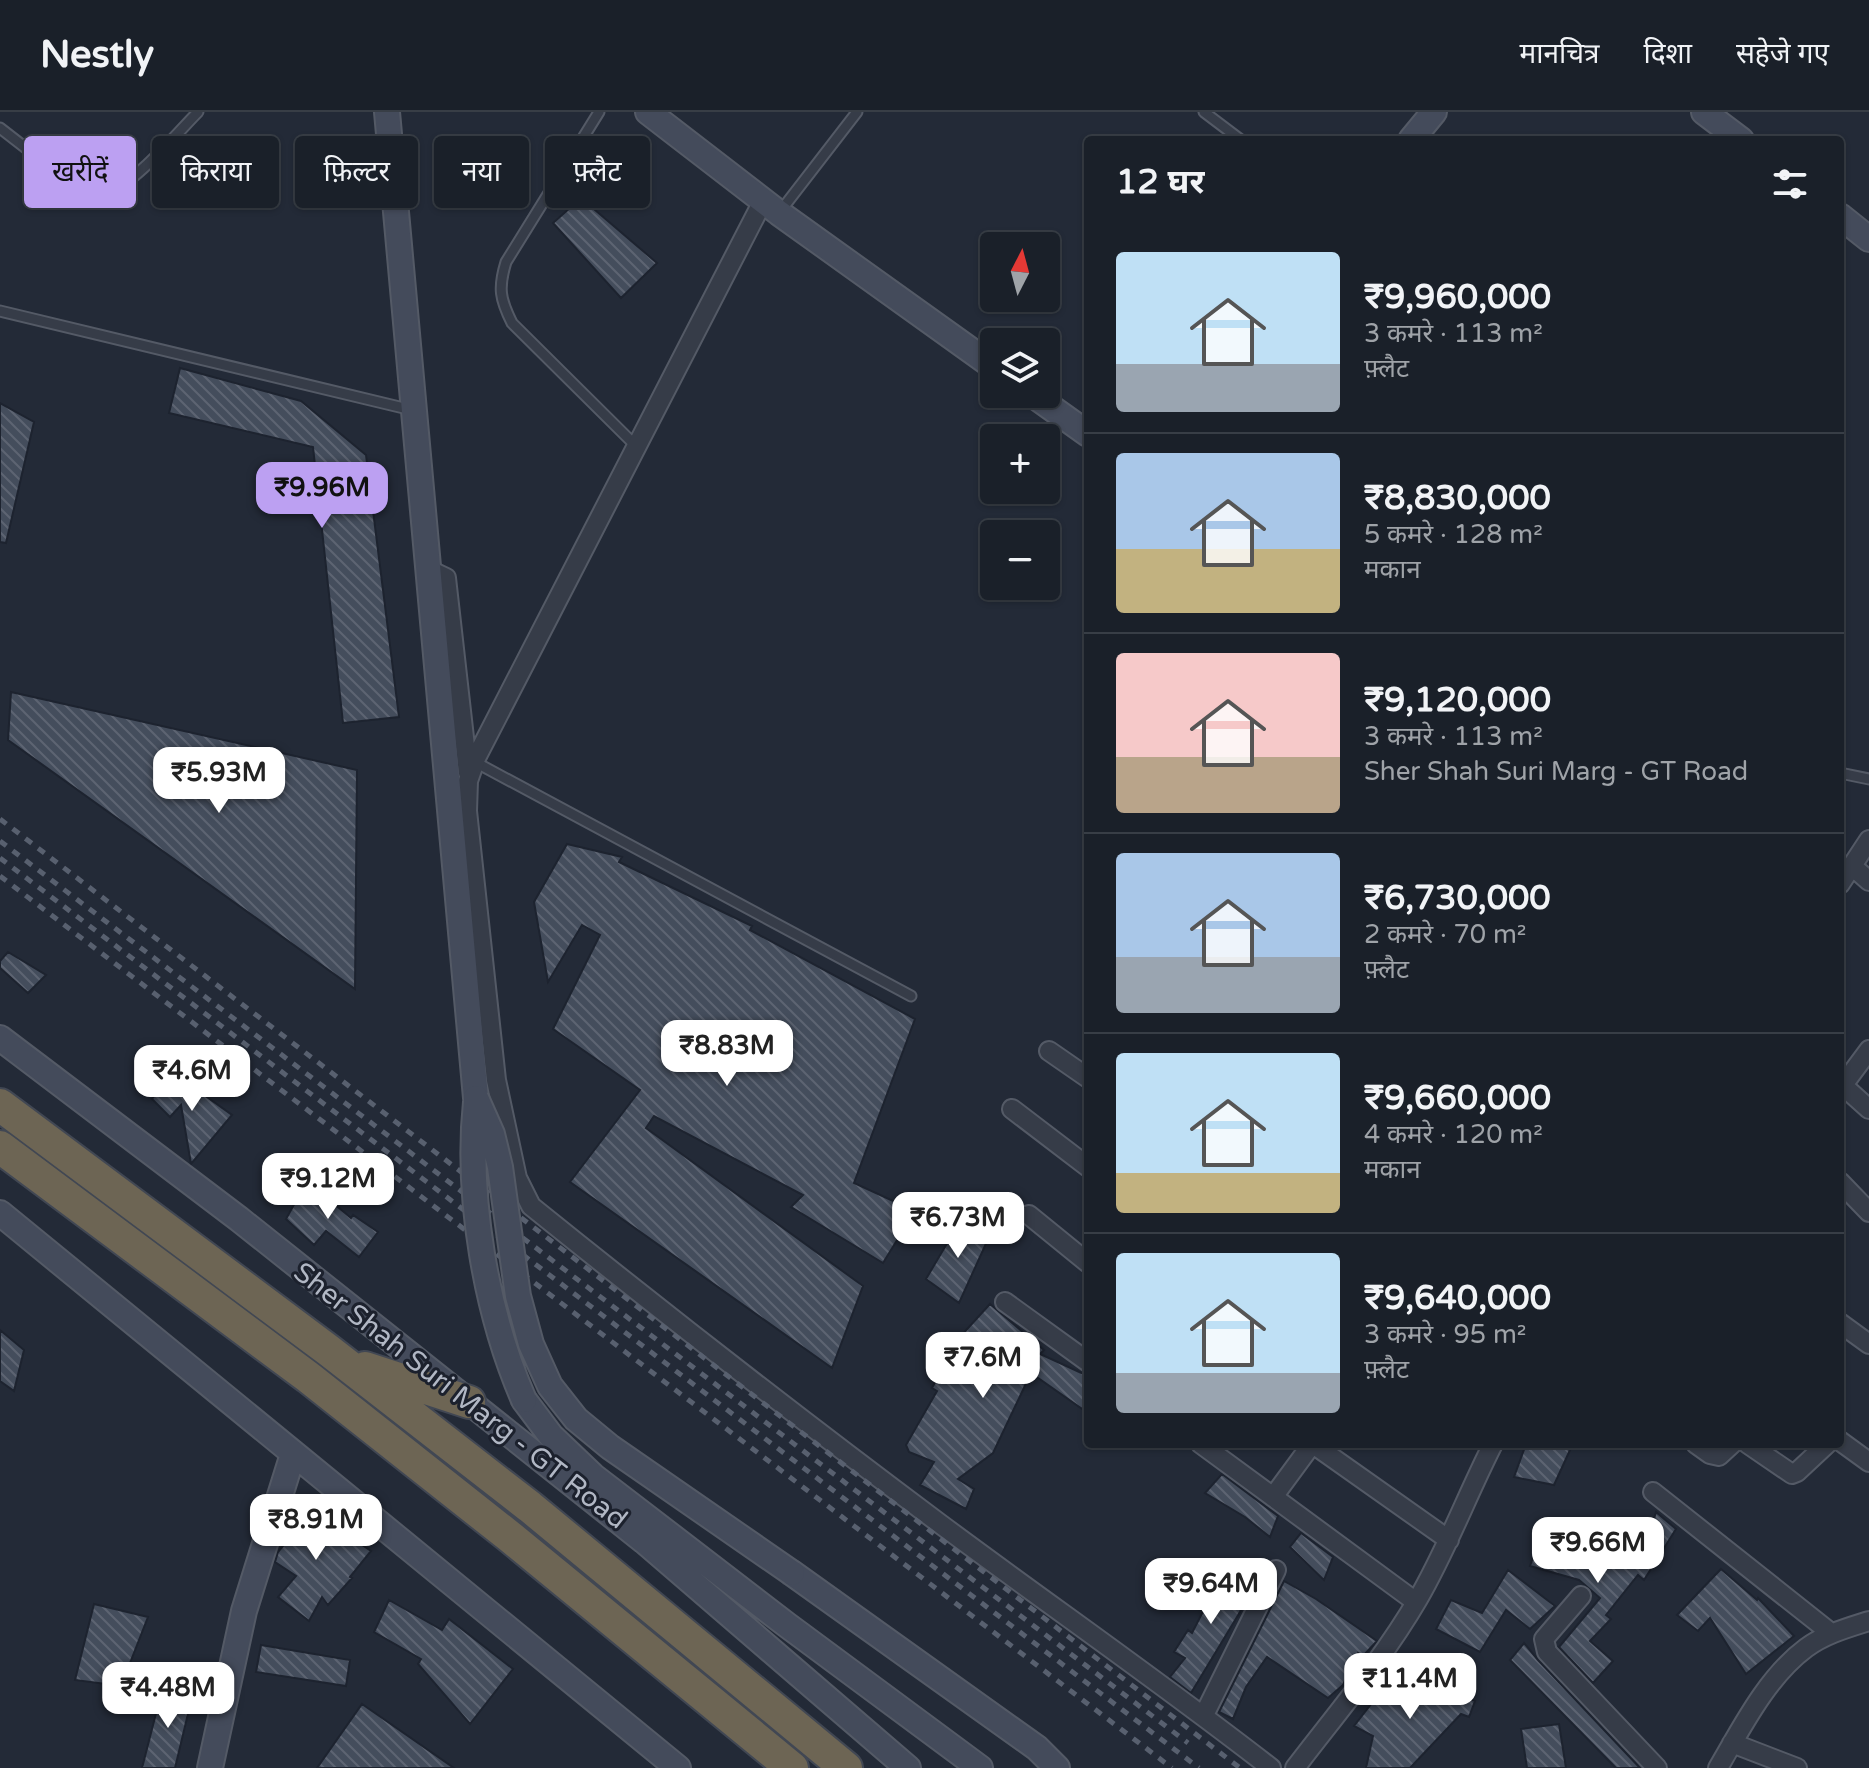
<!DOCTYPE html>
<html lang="hi">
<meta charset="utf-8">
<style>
body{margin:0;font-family:"Varela Round","Noto Sans Devanagari",sans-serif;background:#232831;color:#f1f3f6;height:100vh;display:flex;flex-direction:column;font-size:30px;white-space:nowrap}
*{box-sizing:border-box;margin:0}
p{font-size:26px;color:#9fa3a8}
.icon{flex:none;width:44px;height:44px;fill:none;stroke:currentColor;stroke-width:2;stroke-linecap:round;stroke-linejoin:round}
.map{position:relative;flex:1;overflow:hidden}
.drawer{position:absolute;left:1084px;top:24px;width:760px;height:1312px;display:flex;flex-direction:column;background:#1a2029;border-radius:8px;box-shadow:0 2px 6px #0004,0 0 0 2px #383e46}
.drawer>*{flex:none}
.top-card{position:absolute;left:24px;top:24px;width:760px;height:72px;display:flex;gap:16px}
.needle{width:52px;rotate:6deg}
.tools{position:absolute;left:980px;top:120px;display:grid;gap:16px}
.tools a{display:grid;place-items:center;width:80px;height:80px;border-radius:8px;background:#1a2029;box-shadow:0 2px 6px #0004,0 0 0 2px #383e46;font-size:40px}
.price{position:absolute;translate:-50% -68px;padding:0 18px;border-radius:16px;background:#fff;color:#222;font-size:26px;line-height:52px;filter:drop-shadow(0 2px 4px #0008)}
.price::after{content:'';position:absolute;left:50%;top:48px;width:24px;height:18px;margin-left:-12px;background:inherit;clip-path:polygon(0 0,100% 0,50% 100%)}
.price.current{background:#bca0f2;color:#111}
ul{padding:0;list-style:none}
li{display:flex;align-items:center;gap:24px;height:200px;padding:0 32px}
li+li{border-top:2px solid #383e46}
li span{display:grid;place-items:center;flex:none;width:224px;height:160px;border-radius:8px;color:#555}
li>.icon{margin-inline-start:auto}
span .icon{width:96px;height:96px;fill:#fffc;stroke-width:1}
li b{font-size:34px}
h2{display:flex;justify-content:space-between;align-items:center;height:96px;padding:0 32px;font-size:34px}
.pill{padding:0 28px;border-radius:8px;background:#1a2029;box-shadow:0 2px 6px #0004,0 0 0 2px #383e46;font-size:28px;line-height:72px}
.pill.current{background:#bca0f2;color:#111}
header{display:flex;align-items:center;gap:48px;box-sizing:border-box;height:112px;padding:0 40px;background:#1a2029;border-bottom:2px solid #383e46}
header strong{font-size:38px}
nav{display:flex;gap:44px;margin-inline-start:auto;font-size:28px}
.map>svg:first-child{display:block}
</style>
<header>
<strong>Nestly</strong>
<nav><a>मानचित्र</a><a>दिशा</a><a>सहेजे गए</a></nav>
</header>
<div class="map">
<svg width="1869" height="1656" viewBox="0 0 1869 1656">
<defs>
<pattern id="building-back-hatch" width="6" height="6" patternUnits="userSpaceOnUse" patternTransform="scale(2)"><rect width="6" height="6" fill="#444d5c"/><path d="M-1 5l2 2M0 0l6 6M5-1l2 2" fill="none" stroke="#5d6472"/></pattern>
</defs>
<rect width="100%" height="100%" fill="#232a37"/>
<path fill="url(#building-back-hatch)" stroke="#1d232f" stroke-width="2" d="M581 86 657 151 621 186 553 111Z
M180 256 301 289 366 343 399 605 343 611 313 335 169 301Z
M0 291 34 310 6 431 0 430Z
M11 580 357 658 355 877 8 628Z
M567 732 622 745 619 750 752 814 750 818 915 907 854 1071 915 1099 883 1151 791 1095 803 1083 654 1004 646 1016 863 1174 832 1256 570 1070 640 978 553 917 600 823 582 813 548 870 534 790Z
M8 840 46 863 28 881 0 856V849Z
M172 960 232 1003 191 1052 181 993 170 1005 152 987Z
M307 1069 351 1106 353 1103 378 1120 359 1145 326 1119 314 1133 286 1107Z
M962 1106 989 1125 959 1191 926 1167Z
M990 1192 1044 1238 1040 1242 1088 1264V1301L1031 1261 993 1341 958 1367 974 1377 966 1397 920 1373 934 1350 909 1340 906 1333 937 1279 932 1276 958 1227Z
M0 1218 24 1238 14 1279 0 1269Z
M1526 1332H1554L1570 1338 1554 1373 1514 1365Z
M1222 1362 1278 1404 1270 1425 1245 1405 1205 1381Z
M296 1387 342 1428 346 1422 371 1439 350 1465 352 1466 328 1493 322 1485 309 1509 278 1485 296 1464 275 1450 278 1440 291 1424 285 1419Z
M1656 1400 1676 1417 1644 1468 1638 1463 1606 1503 1611 1507 1590 1529 1613 1549 1593 1571 1559 1535 1600 1486 1579 1468 1530 1454 1544 1414 1610 1455 1625 1430 1644 1439Z
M1301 1421 1333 1445 1324 1468 1290 1435Z
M1225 1447 1251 1474 1240 1500 1191 1581 1170 1565 1185 1546 1174 1540 1188 1518 1192 1521 1214 1478 1209 1473Z
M1721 1457 1757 1488 1758 1486 1794 1524 1746 1562 1710 1506 1698 1519 1677 1503Z
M1508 1458 1555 1494 1530 1517 1506 1498 1480 1540 1436 1517 1451 1488 1482 1501Z
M1284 1469 1316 1487 1377 1529 1363 1544 1358 1541 1343 1573 1328 1586 1267 1545 1246 1575 1233 1607 1219 1600Z
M389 1488 442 1518 449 1507 513 1557 470 1612 418 1552 421 1547 374 1520Z
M94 1492 148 1505 121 1574 75 1568Z
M1524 1531 1538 1548 1640 1656H1616L1510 1548Z
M261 1533 350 1548 346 1574 256 1560Z
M1405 1558 1475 1589 1469 1605 1461 1602 1410 1656H1366L1373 1624 1354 1614 1379 1582 1392 1588Z
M162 1578 193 1581 175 1656H142Z
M362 1592 454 1656H317Z
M1559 1612 1566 1656H1527L1521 1617Z"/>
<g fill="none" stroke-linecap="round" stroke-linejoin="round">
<g stroke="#545a66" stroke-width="13">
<path id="lane" d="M599 0 506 150C498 176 500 187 512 211L636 334
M1204 0 1241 28
M0 16 76 75C86 78 96 82 107 80 131 76 179 19 198 0
M779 101 857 0
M0 199 412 298
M475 650 911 884
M1840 661 1869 667"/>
</g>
<g stroke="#545a66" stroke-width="22">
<path id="street" d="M763 89 476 646 468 669 467 699 496 968 517 1066 531 1094C665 1202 801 1308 939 1411 1049 1493 1162 1571 1271 1656
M427 457 446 466 468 661
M1852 754 1869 769
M1840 772 1869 728
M1049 939 1088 966
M1840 971 1869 997
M1843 973 1869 938
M1012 997 1088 1055
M1840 1070 1869 1100
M1029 1103 1088 1151
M1005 1190 1088 1250
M1840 1211 1869 1232
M1840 1329 1869 1350
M1201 1332 1416 1490
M1313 1332 1449 1428
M1696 1332 1710 1342 1719 1344 1732 1332
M1748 1332 1792 1362 1797 1360 1827 1332
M1653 1380 1831 1521
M1273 1385 1312 1332
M1581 1484 1544 1527 1547 1540 1657 1656
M1204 1603 1276 1458
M1732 1631 1797 1656
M1295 1656C1337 1601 1383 1547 1418 1487 1447 1437 1467 1383 1493 1332
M1718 1656C1742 1615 1767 1565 1806 1536 1825 1522 1847 1516 1869 1509"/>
</g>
<g stroke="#545a66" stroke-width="28">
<path id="secondary" d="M387 0 476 986
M648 0 779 101 994 255
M1704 0 1741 28
M1411 28 1434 0
M1840 104 1869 127
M1032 282 1088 322
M0 926 239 1107 644 1429 908 1656
M0 1101 678 1656
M524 1288 551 1324 593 1364 787 1513 980 1656
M792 1461 1037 1636 1057 1656
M210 1656 244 1499 293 1342"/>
</g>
<g stroke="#414753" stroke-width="36">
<path id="highway" d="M0 993 328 1238 530 1395 846 1656
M0 1035 308 1265 509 1424 792 1656
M365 1256 469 1290"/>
</g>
<use href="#lane" stroke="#363c48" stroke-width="9"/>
<use href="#street" stroke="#363c48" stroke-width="18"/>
<use href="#secondary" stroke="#444b5b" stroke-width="24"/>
<use href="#highway" stroke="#6d6554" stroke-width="32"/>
<path stroke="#58606f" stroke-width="5" stroke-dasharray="8 8" stroke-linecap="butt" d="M0 707 1240 1656
M0 729 1188 1631
M0 746 1199 1656
M0 764 1172 1656"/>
<g stroke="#545a66" stroke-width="28" stroke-linecap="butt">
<path id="secondary-bridge" d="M476 986 492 1022 500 1055 518 1184 531 1232 550 1274 576 1307 610 1335 792 1461
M476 990C466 1085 486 1201 524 1288"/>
</g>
<use href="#secondary-bridge" stroke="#444b5b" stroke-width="24"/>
</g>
<g text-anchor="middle" stroke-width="6" stroke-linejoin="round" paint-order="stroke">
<g font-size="28" fill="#b1b7c4" stroke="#1c212d">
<text transform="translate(461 1283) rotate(38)" y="10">Sher Shah Suri Marg - GT Road</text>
</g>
</g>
</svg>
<div class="tools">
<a><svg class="needle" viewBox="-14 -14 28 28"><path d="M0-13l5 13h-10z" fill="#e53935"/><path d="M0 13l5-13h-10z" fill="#9fa3a8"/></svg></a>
<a><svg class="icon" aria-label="layers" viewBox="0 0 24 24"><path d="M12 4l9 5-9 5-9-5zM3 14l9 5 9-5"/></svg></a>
<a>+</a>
<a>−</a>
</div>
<b class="price current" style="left:322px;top:418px">₹9.96M</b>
<b class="price" style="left:219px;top:703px">₹5.93M</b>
<b class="price" style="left:727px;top:976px">₹8.83M</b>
<b class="price" style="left:192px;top:1001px">₹4.6M</b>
<b class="price" style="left:328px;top:1109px">₹9.12M</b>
<b class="price" style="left:958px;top:1148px">₹6.73M</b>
<b class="price" style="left:983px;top:1288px">₹7.6M</b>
<b class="price" style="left:316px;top:1450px">₹8.91M</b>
<b class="price" style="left:1598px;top:1473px">₹9.66M</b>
<b class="price" style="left:1211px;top:1514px">₹9.64M</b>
<b class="price" style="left:1410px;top:1609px">₹11.4M</b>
<b class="price" style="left:168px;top:1618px">₹4.48M</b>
<div class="top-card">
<a class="pill current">खरीदें</a>
<a class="pill">किराया</a>
<a class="pill">फ़िल्टर</a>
<a class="pill">नया</a>
<a class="pill">फ़्लैट</a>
</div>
<section class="drawer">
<h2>12 घर<svg class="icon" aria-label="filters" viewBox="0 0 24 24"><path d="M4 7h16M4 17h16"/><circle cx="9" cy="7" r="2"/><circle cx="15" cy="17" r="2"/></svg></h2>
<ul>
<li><span style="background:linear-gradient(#bfe0f5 70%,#9aa5b1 0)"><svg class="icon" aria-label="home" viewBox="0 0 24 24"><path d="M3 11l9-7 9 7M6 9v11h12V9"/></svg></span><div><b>₹9,960,000</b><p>3 कमरे · 113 m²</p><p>फ़्लैट</p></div></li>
<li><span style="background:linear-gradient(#a9c7e8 60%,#c2b280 0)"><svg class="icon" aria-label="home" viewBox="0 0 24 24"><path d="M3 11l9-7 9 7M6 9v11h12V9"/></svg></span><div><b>₹8,830,000</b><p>5 कमरे · 128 m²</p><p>मकान</p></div></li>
<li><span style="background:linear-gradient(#f6c9c9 65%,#b9a48a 0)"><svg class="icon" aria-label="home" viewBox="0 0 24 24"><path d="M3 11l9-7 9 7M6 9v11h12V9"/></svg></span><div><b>₹9,120,000</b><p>3 कमरे · 113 m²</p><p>Sher Shah Suri Marg - GT Road</p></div></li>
<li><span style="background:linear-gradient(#a9c7e8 65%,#9aa5b1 0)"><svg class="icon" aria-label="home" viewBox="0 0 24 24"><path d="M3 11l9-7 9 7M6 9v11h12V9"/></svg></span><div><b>₹6,730,000</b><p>2 कमरे · 70 m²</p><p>फ़्लैट</p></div></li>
<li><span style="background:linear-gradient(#bfe0f5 75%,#c2b280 0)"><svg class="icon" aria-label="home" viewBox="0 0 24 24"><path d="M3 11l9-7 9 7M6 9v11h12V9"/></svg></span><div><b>₹9,660,000</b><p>4 कमरे · 120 m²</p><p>मकान</p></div></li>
<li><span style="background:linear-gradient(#bfe0f5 75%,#9aa5b1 0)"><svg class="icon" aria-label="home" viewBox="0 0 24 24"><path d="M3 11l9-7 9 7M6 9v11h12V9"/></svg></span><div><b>₹9,640,000</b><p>3 कमरे · 95 m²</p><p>फ़्लैट</p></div></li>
</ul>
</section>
</div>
